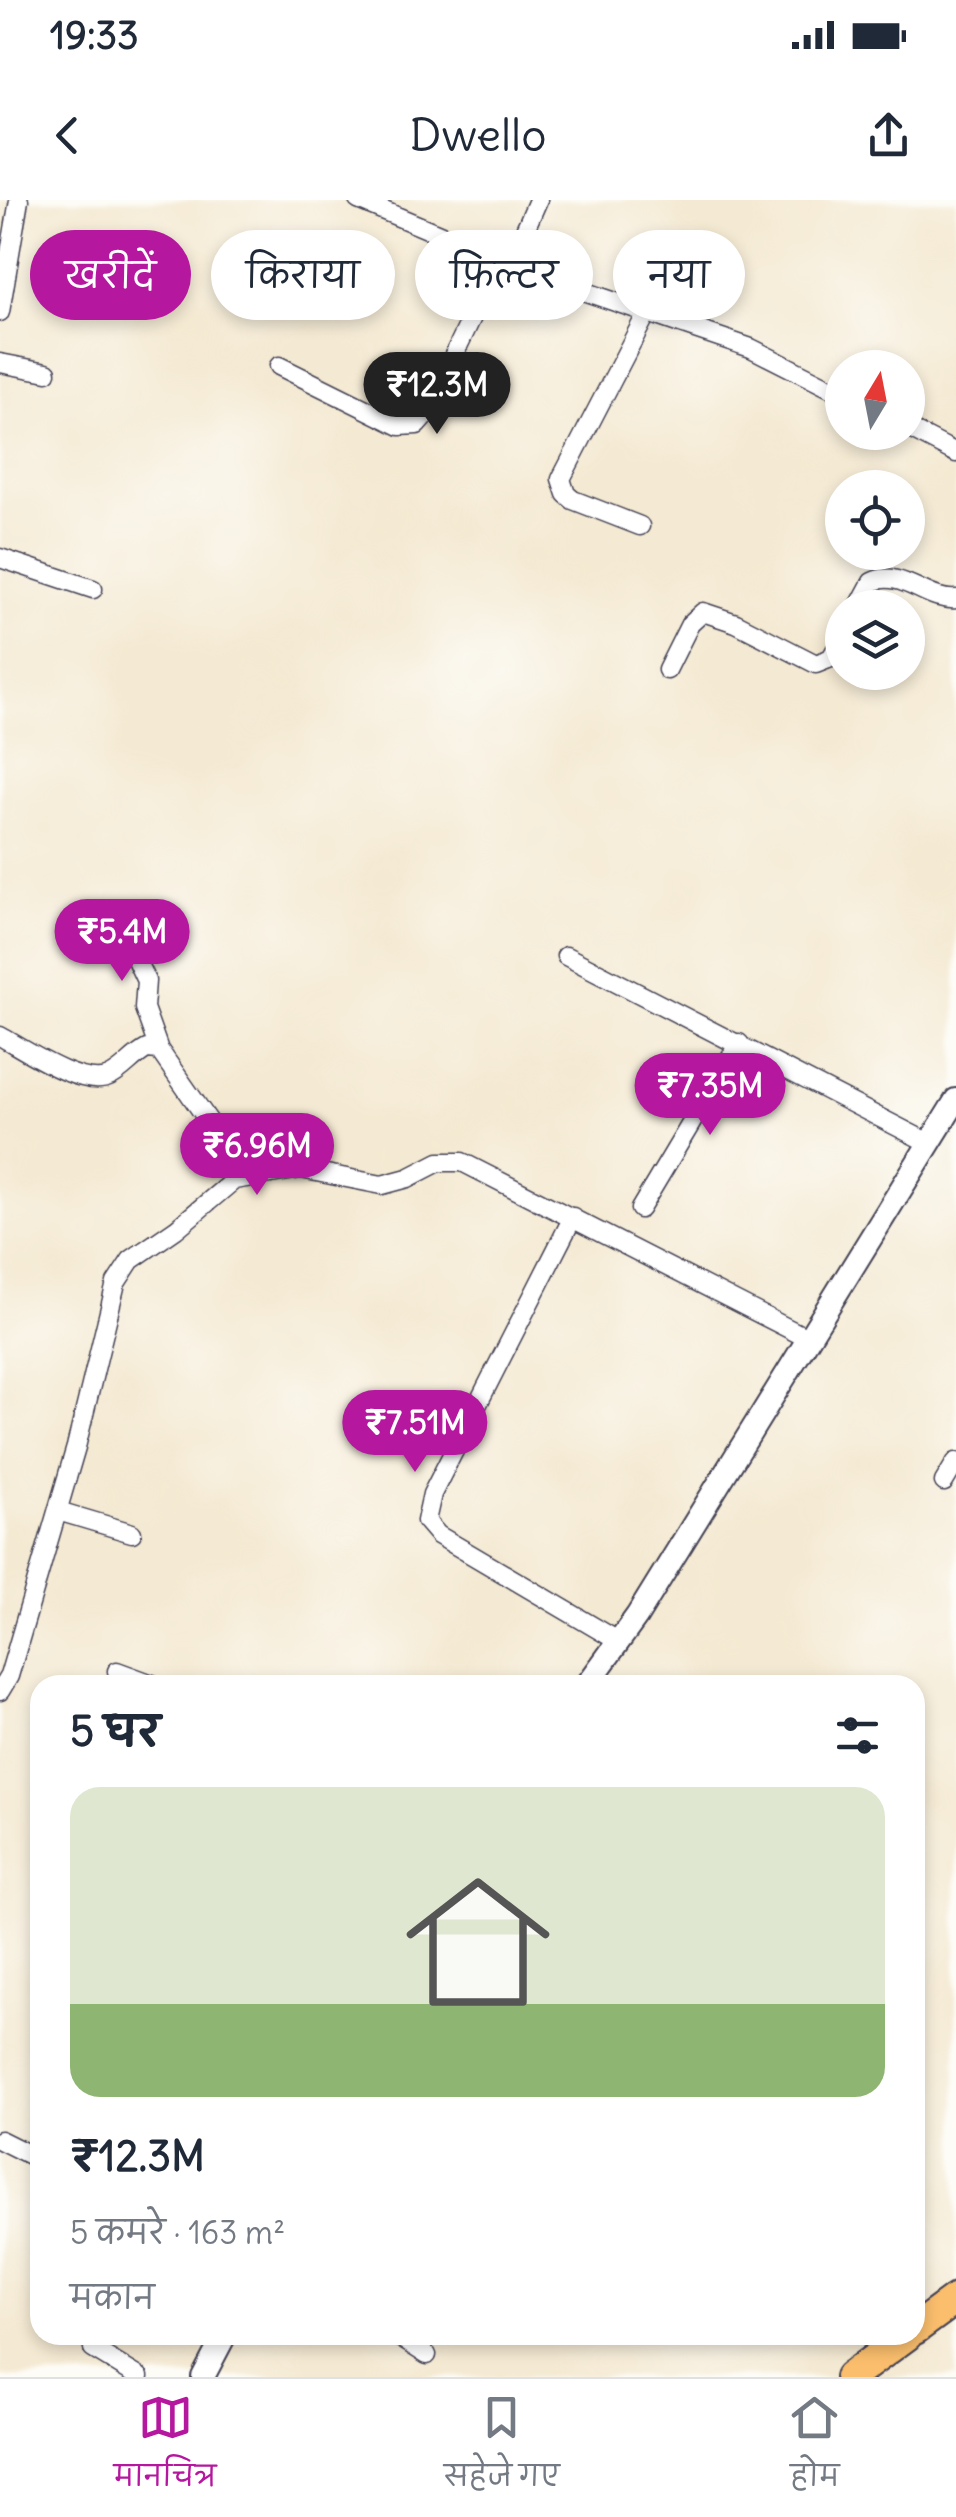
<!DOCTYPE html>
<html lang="hi">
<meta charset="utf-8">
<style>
body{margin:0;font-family:Delius,"Playpen Sans Deva",sans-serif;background:#f6f6f7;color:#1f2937;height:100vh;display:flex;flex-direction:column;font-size:38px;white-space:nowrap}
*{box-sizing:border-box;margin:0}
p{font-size:32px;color:#747a83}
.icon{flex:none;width:55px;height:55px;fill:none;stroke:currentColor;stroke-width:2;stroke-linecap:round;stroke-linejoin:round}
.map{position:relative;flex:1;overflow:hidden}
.panel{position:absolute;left:30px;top:1475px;width:895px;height:670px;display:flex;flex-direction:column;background:#fff;border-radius:30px;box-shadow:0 5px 15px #0003}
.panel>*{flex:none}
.top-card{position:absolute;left:30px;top:30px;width:898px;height:90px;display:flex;gap:20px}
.needle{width:65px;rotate:10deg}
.controls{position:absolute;left:825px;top:150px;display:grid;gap:20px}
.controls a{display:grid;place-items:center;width:100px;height:100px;border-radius:50%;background:#fff;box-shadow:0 5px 15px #0003;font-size:50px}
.price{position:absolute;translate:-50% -85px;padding:0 22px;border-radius:35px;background:#b5179e;color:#fff;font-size:32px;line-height:65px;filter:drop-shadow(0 2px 5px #0008)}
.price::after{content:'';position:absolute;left:50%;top:60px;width:30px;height:22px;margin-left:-15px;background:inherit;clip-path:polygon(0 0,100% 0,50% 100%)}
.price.active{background:#222;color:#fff}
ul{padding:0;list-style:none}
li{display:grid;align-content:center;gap:20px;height:530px;padding:0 40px}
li+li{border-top:2px solid #e0e1e3}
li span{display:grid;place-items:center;height:310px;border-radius:30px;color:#555}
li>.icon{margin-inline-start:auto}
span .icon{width:180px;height:180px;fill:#fffc;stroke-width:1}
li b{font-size:42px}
h2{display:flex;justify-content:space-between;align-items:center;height:120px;padding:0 40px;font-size:42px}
.pill{padding:0 35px;border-radius:45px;background:#fff;box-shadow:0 5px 15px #0003;font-size:35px;line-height:90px}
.pill.active{background:#b5179e;color:#fff}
.status{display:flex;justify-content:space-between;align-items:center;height:70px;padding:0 50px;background:#fff;direction:ltr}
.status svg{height:28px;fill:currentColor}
header{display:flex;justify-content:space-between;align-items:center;height:130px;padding:0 40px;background:#fff;font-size:45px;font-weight:600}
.tabs{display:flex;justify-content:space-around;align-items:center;height:140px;border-top:2px solid #e0e1e3;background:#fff;font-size:28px;color:#747a83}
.tabs a{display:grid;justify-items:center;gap:5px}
.tabs .active{color:#b5179e}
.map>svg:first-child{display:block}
</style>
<div class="status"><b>19:33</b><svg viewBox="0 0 49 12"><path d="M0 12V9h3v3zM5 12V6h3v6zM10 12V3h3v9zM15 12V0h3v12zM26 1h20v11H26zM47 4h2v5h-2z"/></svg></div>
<header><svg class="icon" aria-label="back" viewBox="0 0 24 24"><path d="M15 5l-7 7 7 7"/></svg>Dwello<svg class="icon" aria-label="share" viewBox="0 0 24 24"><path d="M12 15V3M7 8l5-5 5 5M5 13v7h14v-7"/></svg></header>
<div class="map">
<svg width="956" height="2177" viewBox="0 0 956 2177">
<rect width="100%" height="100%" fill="#fdfcf7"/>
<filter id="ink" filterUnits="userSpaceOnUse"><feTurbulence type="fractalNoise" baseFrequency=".01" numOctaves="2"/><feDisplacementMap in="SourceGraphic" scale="20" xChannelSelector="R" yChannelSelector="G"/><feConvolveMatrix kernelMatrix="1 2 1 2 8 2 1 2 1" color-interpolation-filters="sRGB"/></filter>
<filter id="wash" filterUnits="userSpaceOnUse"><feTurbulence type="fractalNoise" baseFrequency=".0048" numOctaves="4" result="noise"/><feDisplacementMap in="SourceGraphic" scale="40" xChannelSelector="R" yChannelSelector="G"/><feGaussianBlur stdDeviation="2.25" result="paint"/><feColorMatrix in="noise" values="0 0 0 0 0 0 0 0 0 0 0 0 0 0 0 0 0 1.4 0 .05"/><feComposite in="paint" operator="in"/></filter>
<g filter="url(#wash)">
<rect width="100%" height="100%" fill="#f4e9d2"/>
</g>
<g filter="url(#ink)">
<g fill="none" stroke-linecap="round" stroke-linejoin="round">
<g stroke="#424052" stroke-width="21">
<path id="minor" d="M358 0 542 77 751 148 842 194
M510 64 538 0
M0 112 19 0
M0 163 47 172
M279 166 400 226 417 225 424 217 500 59
M908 228 956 253
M640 326 573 300 566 294 561 279 648 111
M0 358 93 389
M858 408 872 382C901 368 927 402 956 399
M667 470 690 424 703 412 736 423 816 464 831 458 842 438
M126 709 130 747 146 781 144 808 159 850
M566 756 929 943
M0 836C24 849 82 889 109 877 123 871 133 856 147 849L159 850 228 949 235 970 234 980
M640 1009 739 843
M573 1017 432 1294 426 1321 438 1335 618 1441
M944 1282 956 1262
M58 1311 132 1333
M117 1471 155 1485
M0 1491 9 1476 76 1247 116 1083 131 1060 176 1029 234 980 301 969 382 985 408 978 439 962H462L807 1138
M0 1940 40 1960
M91 2135 93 2149 139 2177
M396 2135 427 2155"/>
</g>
<g stroke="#424052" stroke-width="26">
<path id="tertiary" d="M587 1485 637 1416 956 900
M203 2177 225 2135"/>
</g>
<g stroke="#424052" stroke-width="34">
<path id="trunk" d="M915 2129 956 2099
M850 2177 907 2135"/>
</g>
<use href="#minor" stroke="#fff" stroke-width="18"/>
<use href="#tertiary" stroke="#fff" stroke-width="22"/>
<use href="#trunk" stroke="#fabe6d" stroke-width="30"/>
</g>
</g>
</svg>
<div class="controls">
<a><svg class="needle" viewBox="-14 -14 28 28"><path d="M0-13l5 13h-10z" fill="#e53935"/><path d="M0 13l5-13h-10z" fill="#747a83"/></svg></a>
<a><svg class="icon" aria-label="locate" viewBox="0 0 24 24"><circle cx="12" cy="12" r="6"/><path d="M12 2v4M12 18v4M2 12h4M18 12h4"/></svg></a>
<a><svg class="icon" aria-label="layers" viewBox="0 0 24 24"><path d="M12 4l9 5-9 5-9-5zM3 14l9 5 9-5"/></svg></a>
</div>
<b class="price active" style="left:437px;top:237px">₹12.3M</b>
<b class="price" style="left:122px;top:784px">₹5.4M</b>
<b class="price" style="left:710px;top:938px">₹7.35M</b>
<b class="price" style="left:257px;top:998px">₹6.96M</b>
<b class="price" style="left:415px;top:1275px">₹7.51M</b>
<div class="top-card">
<a class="pill active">खरीदें</a>
<a class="pill">किराया</a>
<a class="pill">फ़िल्टर</a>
<a class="pill">नया</a>
</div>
<section class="panel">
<h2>5 घर<svg class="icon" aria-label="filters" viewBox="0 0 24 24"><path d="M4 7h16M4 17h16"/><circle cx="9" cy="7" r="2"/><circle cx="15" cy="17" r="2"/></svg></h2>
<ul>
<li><span style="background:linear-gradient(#dfe7d0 70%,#8fb573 0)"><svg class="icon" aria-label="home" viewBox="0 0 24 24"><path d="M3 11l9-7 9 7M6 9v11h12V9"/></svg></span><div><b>₹12.3M</b><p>5 कमरे · 163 m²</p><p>मकान</p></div></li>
</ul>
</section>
</div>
<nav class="tabs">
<a class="active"><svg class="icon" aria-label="map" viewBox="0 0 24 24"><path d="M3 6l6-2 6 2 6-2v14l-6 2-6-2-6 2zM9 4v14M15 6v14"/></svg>मानचित्र</a>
<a><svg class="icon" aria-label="saved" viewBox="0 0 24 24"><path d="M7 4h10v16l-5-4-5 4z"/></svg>सहेजे गए</a>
<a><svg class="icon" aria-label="home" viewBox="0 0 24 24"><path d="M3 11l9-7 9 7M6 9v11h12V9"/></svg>होम</a>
</nav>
